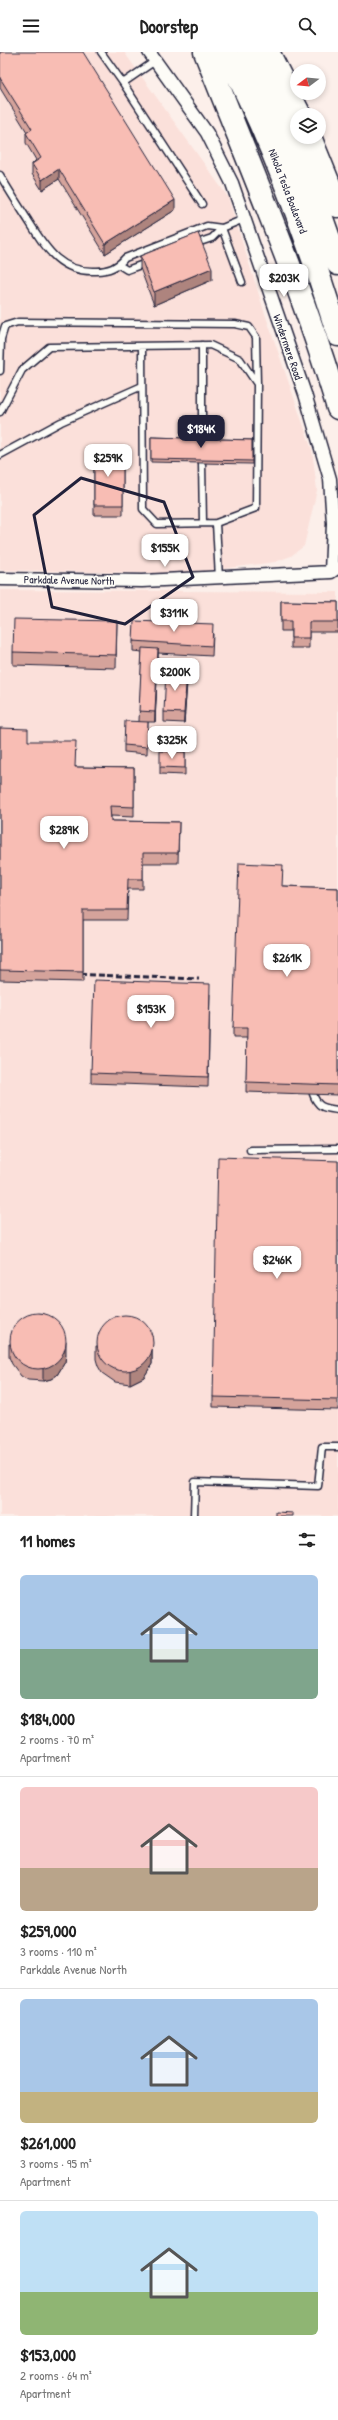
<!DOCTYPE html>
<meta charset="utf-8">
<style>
body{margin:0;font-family:"Patrick Hand",sans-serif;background:#f2f2f2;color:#222;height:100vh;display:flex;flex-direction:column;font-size:15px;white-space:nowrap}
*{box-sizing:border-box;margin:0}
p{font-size:13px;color:#767676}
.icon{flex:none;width:22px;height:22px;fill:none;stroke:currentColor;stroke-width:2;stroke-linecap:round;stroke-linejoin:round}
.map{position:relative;height:1464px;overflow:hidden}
.drawer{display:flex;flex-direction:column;background:#fff;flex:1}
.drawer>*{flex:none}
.needle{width:26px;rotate:254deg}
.fabs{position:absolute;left:290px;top:12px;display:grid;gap:8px}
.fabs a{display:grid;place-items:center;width:36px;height:36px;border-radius:50%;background:#fff;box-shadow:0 2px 6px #0003;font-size:20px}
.price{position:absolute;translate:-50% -34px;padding:0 9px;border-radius:8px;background:#fff;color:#222;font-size:13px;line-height:26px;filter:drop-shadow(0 1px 2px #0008)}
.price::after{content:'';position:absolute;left:50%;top:24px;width:12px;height:9px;margin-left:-6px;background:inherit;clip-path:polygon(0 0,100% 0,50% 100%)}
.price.on{background:#22223b;color:#fff}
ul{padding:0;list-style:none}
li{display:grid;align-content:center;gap:8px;height:212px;padding:0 20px}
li+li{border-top:1px solid #e0e0e0}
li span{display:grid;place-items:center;height:124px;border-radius:6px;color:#555}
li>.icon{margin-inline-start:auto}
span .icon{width:72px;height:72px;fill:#fffc;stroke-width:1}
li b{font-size:17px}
h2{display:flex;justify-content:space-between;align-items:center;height:48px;padding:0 20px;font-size:17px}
header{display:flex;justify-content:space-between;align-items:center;height:52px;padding:0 20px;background:#fff;font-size:18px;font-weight:700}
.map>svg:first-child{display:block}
</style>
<header><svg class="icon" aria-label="menu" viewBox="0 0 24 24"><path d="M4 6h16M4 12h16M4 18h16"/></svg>Doorstep<svg class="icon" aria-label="search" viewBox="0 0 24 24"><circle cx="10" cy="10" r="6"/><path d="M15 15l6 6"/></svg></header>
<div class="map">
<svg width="338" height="1464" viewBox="0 0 338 1464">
<rect width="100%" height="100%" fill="#fcefea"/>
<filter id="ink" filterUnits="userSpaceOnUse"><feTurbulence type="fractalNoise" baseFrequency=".025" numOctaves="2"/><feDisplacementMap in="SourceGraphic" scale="8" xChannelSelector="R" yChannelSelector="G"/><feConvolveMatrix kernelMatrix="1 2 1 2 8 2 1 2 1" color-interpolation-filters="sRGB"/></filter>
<g filter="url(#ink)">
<path fill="#fbe0da" d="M0 0H124L228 145 264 259 312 398 317 438 304 494 291 504 275 510 185 522 0 518Z
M0 538 338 540V1464H0Z"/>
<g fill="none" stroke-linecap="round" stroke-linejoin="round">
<g stroke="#22223b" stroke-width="9">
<path id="service" d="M101 0 123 31
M155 9 123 31 202 152
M0 123C8 137 17 151 26 165 44 193 58 221 96 219 108 219 118 215 125 206L207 174 222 176 212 186 194 192
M119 213 127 218 146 211
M242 230 222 176 244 167
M142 294 143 457 157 472 216 471
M0 319 1 287 5 274 18 270 235 272 249 275 256 285 257 332
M0 360 22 318 49 295 210 293 240 307 257 332 256 456 216 471 219 526
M202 390V293
M0 403 61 370 142 334
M202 411 203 471
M313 1042C318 1056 324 1056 338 1058
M250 1098 338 1097
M194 1464 195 1430 318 1434 322 1395H338"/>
</g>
<g stroke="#22223b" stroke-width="15">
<path id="minor" d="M149 0 207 81 232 131 305 342 330 427 333 471 331 520
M0 527 142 529 331 520 337 516"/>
</g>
<g stroke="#22223b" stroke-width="25">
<path id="motorway" d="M205 0C251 117 302 235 338 356
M226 0C273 91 308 186 338 283
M249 0C284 66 314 141 338 212
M268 0 300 63
M310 85 338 154"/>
</g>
<use href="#service" stroke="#fdfcf7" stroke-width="6"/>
<use href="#minor" stroke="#fdfcf7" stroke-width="12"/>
<use href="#motorway" stroke="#fdfcf7" stroke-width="22"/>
<path stroke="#22223b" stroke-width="3" stroke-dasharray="6 3" stroke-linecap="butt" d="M71 922 199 927"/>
</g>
<path fill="#d5a39b" stroke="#22223b" d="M0 0 175 158 105 202 59 127 42 138 32 122V112L36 108 26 91V81L27 80 0 36Z
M140 204 212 228 154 253 140 216Z
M151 385 252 388V412L151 410Z
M94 400H123V463H94Z
M281 549 338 550V580H309V596H291V579H281Z
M117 569 116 616 13 613V600Z
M213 582 212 604 158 601 155 670H148L147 702 124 700V693L139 669 142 600 133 599V589Z
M187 630 184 671 164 670V660Z
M0 676 28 689 76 715 134 716V765L111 764V769L179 770 178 811H143V837H128L127 868H83V930L0 928Z
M185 700V723L160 722V715Z
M283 834 338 836V1043L246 1040 247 986H233V976Z
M210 942 208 1035 91 1031V1021Z
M338 1109V1358L213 1355V1345Z
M9 1292 66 1302 65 1310 57 1323 51 1327 43 1329 28 1328 21 1324 12 1312 9 1305Z
M96 1294 152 1296V1312L144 1325 130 1332 115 1330 102 1321 98 1314 96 1307Z"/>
<path fill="#ae847e" stroke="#22223b" d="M59 117V127L42 138V128Z
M175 148V158L105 202V192Z
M212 216V228L154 253V240Z
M158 597V607L155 670V660Z
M187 620V630L184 671V661Z
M152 1284V1312L144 1325 130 1332V1319Z
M66 1289V1302L65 1310 57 1323 51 1327 43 1329V1317Z"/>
<path fill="#f8bdb4" stroke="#22223b" d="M0 0H83L175 148 105 192 59 117 42 128 32 112 41 106 26 81 32 77 0 26Z
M198 181 212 216 154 240 140 204Z
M151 385 252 388V409L151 407Z
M94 400H123V453H94Z
M281 549 338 550V570H309V586H291V569H281Z
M14 567 117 569 116 603 13 600Z
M134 569 213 572 212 594 133 589Z
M142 596 158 597 155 660 139 659Z
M166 619 187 620 184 661 164 660Z
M125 669 148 670 147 695 124 693Z
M0 676 28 677V689H76L75 715 134 716V755L110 754 111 769 179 770 178 801H143V827H128L127 858H83V920L0 918Z
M160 699 185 700V716L160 715Z
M239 811 283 813 282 834 338 836V1033L246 1030 247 976H233Z
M94 928 210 932 208 1025 91 1021Z
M218 1105 338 1109V1348L213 1345Z
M10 1289a28 28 0 1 1 56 0a28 28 0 1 1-56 0Z
M97 1291a28 28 0 1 1 56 0a28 28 0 1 1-56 0Z
M276 1460 293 1461V1464H276Z"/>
</g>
<path fill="none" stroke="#22223b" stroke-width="3" stroke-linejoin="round" d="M81 426 164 450 193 525 125 572 52 555 34 463Z"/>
<g text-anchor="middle" stroke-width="3.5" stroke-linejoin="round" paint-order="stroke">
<g font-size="11" fill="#22223b" stroke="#fdfcf7">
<text transform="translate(288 139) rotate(69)" y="4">Nikola Tesla Boulevard</text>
<text transform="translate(288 295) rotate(71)" y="4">Windermere Road</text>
<text transform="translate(69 528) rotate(1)" y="4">Parkdale Avenue North</text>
</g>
</g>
</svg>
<div class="fabs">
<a><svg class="needle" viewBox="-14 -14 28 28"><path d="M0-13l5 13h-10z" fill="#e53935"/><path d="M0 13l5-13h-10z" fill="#767676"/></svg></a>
<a><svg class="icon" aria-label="layers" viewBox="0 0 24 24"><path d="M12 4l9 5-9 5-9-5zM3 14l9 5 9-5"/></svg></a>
</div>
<b class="price" style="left:284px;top:246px">$203K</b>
<b class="price on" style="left:201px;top:397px">$184K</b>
<b class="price" style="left:108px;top:426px">$259K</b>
<b class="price" style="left:165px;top:516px">$155K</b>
<b class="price" style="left:174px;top:581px">$311K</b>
<b class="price" style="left:175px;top:640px">$200K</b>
<b class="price" style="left:172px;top:708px">$325K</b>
<b class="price" style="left:64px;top:798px">$289K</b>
<b class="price" style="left:287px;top:926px">$261K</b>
<b class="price" style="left:151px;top:977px">$153K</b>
<b class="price" style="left:277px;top:1228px">$246K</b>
</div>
<section class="drawer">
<h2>11 homes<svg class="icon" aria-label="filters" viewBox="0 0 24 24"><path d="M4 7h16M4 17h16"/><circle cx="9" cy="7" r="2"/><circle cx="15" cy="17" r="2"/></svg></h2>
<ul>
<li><span style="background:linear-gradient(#a9c7e8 60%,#7fa58c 0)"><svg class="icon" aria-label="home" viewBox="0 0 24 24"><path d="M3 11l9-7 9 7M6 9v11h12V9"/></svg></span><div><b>$184,000</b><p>2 rooms · 70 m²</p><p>Apartment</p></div></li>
<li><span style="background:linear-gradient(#f6c9c9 65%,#b9a48a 0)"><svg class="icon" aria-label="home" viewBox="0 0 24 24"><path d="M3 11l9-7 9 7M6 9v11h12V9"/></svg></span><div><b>$259,000</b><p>3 rooms · 110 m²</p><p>Parkdale Avenue North</p></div></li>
<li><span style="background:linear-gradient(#a9c7e8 75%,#c2b280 0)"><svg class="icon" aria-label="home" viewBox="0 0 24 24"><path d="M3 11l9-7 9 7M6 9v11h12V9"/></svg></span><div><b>$261,000</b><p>3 rooms · 95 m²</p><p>Apartment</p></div></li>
<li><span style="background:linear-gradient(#bfe0f5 65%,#8fb573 0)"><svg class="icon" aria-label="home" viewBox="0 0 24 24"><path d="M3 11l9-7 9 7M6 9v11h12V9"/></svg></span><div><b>$153,000</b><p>2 rooms · 64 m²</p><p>Apartment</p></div></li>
</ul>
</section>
